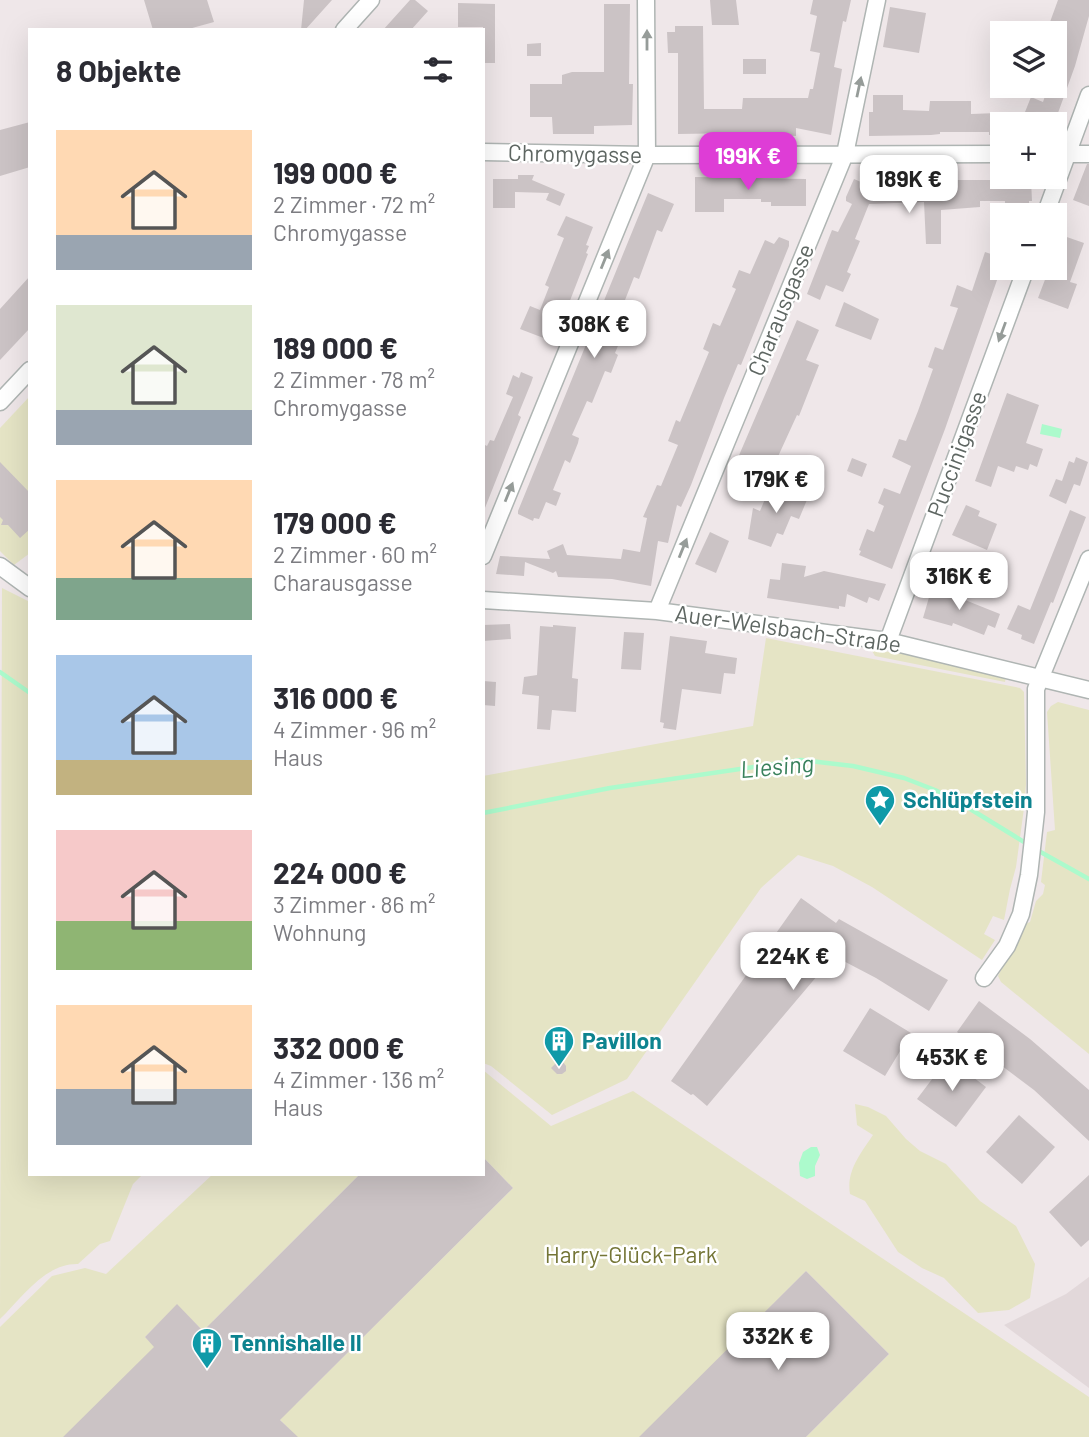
<!DOCTYPE html>
<html lang="de">
<meta charset="utf-8">
<style>
body{margin:0;font-family:Barlow,sans-serif;background:#f2f2f3;color:#2b2b33;height:100vh;display:flex;flex-direction:column;font-size:26px;white-space:nowrap}
*{box-sizing:border-box;margin:0}
p{font-size:23px;color:#7c7c81}
.icon{flex:none;width:38px;height:38px;fill:none;stroke:currentColor;stroke-width:2;stroke-linecap:round;stroke-linejoin:round}
.map{position:relative;flex:1;overflow:hidden}
.sheet{position:absolute;left:28px;top:28px;width:457px;height:1148px;display:flex;flex-direction:column;background:#fff;border-radius:0px;box-shadow:0 7px 28px #0002}
.sheet>*{flex:none}
.controls{position:absolute;left:990px;top:21px;display:grid;gap:14px}
.controls a{display:grid;place-items:center;width:77px;height:77px;border-radius:0px;background:#fff;box-shadow:0 7px 28px #0002;font-size:35px}
.price{position:absolute;translate:-50% -60px;padding:0 16px;border-radius:14px;background:#fff;color:#222;font-size:23px;line-height:46px;filter:drop-shadow(0 2px 4px #0008)}
.price::after{content:'';position:absolute;left:50%;top:42px;width:21px;height:16px;margin-left:-10px;background:inherit;clip-path:polygon(0 0,100% 0,50% 100%)}
.price.on{background:#de3dd6;color:#fff}
ul{padding:0;list-style:none}
li{display:flex;align-items:center;gap:21px;height:175px;padding:0 28px}
li span{display:grid;place-items:center;flex:none;width:196px;height:140px;border-radius:0px;color:#555}
li>.icon{margin-inline-start:auto}
span .icon{width:84px;height:84px;fill:#fffc;stroke-width:1}
li b{font-size:30px}
h2{display:flex;justify-content:space-between;align-items:center;height:84px;padding:0 28px;font-size:30px}
.map>svg:first-child{display:block}
</style>
<div class="map">
<svg width="1089" height="1437" viewBox="0 0 1089 1437">
<rect width="100%" height="100%" fill="#efe7e9"/>
<path fill="#e2d8da" d="M1089 1277V1388L1004 1325 1066 1294Z"/>
<path fill="#e5e4c5" d="M30 396V553L14 565 0 551V428Z
M2 588 30 602V1174H143L133 1184 110 1241 100 1244 78 1264C45 1263 22 1298 0 1319Z
M766 638 1020 688 1024 692 1026 784 1024 808 1016 867 1010 889 1004 920 993 916 984 934 995 940 982 960 872 887 833 866 798 855 761 888 627 1079 552 1115 491 1066 483 1063V776L753 726Z
M871 649 941 660 1006 676 1005 682 875 656Z
M1058 702 1089 710V1054L1001 982 998 976 1025 924 1030 922 1036 901 1043 894 1045 885 1041 882 1047 832 1055 830 1047 712 1051 706Z
M483 1070 551 1126 633 1091 1089 1397V1437H806L889 1354 806 1271 641 1437H289L293 1433 234 1373 239 1367 177 1305 145 1337 205 1397 63 1437H0V1327L52 1276 85 1268 106 1274 213 1174H360L213 1321 296 1404 513 1188 483 1157Z
M855 1104 868 1107 886 1116 906 1139 920 1151 946 1164 980 1201 1016 1226 1035 1264 1030 1298 1009 1310 978 1313 944 1278 922 1268 898 1252 865 1201 850 1194C846 1171 861 1153 873 1135L857 1125Z"/>
<path fill="#acfacc" d="M1042 424 1062 429 1060 438 1040 434Z
M811 1147H817L820 1155 815 1166V1176L807 1179 800 1176 799 1163 803 1152Z"/>
<g fill="none" stroke-linecap="round" stroke-linejoin="round">
<path stroke="#acfacc" stroke-width="4.5" d="M0 672 30 693
M483 813 610 788 801 760 853 766 904 778 935 790 967 807 1029 845
M1037 850 1089 879"/>
</g>
<path fill="#cbc3c5" d="M144 0H207L214 22 185 30H153Z
M304 0H332L305 30H301Z
M410 0H415L428 11 411 30H383Z
M710 0H736L739 25H712Z
M813 0H851L846 22 843 21 834 67 842 69 831 135 796 128V136L742 133 678 134V53H668L667 32H675V26H703L704 109H742L743 98H808L810 89H813L820 53 810 51 817 16 810 14Z
M1058 0H1089V16L1075 66 1054 124H1003V135H989V132H940V134L931 135 869 136V112H873V95H903V110L929 111 930 101H971V114L1025 112 1031 97 1043 102 1048 87 1055 89V33H1046Z
M458 3 495 4V63H483V27H458Z
M604 4H630L629 84H633L632 125 594 126V134H553L552 117H530V84H562V75L572 72H604Z
M890 7 926 13 919 53 883 47Z
M541 43V56H527V44Z
M743 59H766V74H743Z
M30 122V167L0 176V130Z
M1087 164H1089V206L1073 200Z
M518 175H534L532 180 565 194 560 206 546 200 549 193 515 192V208H493V179H518Z
M891 175 933 177 934 180H1031L1032 201H1029V210L1005 211V201H980V207L941 210V244H926L924 202 869 204 855 239 860 241 847 272 851 274 843 292 826 285 820 300 807 294 832 230 838 232 852 204 846 201V197L854 179 875 188V181H891Z
M695 177 806 179V206H771V202H761V199H724V212H695Z
M648 193 674 204 662 232 657 230 639 279 634 277 618 318 628 322 615 353 618 355 611 373 605 371 592 403 587 401 572 435 579 438 578 443 570 463 565 460 553 490 561 493 556 506 546 502 539 519 534 518 533 521 518 514V511Z
M566 216 593 227 586 245 589 246 586 253 588 254 554 342 520 329 530 306 540 310 549 287 545 285 564 238 557 235Z
M1061 235 1084 243 1070 282 1077 284 1068 309 1038 298 1046 277 1048 278 1050 273 1055 275V252Z
M779 237 789 241V246L741 365 738 364 724 398 691 485 681 507 677 505 668 543 658 541 651 586 612 579 558 577 556 571 553 573 525 562 524 576 496 574 500 556 550 559 547 551 563 544 567 555 621 559 623 549 640 552 647 518 643 517 657 485 661 486 678 445 668 441 676 420 680 422 709 352 703 349 713 323 720 326 736 289 732 287 739 270 750 274 765 240 774 244Z
M985 252 1003 258V263L945 429 892 569 859 555 861 551 859 550 867 529 874 532 884 506 878 503 884 488 900 494 911 466 892 457 899 439 906 441 918 411 933 369 928 367 935 347 943 350 958 308 950 306 957 285 972 291Z
M30 276V328L0 360V309Z
M844 302 879 319 871 340 835 326Z
M797 320 819 330 806 360 819 365 799 416 797 415 770 474 737 460Z
M521 372 533 377 531 383 518 415 521 417 483 513V444L487 446 490 440 494 441 513 397 506 394 513 375 519 378Z
M1007 393 1039 405 1026 443 1043 449 1037 467 1030 464 1028 470 1016 466 1014 472 998 466 991 487 975 481Z
M1076 457 1088 462 1080 486 1074 484 1066 504 1049 496 1056 479 1062 481 1069 461 1074 463Z
M852 458 867 464 862 477 847 471Z
M0 462 30 493V529L20 538 8 525H1L3 520 0 517Z
M770 487 792 496 795 489 809 495 799 519 791 516 783 535 777 533 771 547 748 539 753 508 760 511Z
M966 505 980 511 978 516 997 524 987 550 952 535Z
M1070 510 1086 517 1053 603 1051 602 1034 644 1021 639 1022 635 1007 629 1018 605 1030 610Z
M710 532 729 541 716 573 695 564Z
M782 563 806 566 804 577 824 571 886 584 879 601 869 597 867 603 847 594 845 607 839 606V609L767 598 770 579 780 580Z
M932 587 960 595V598L1000 614 995 628 988 625 984 635 953 623 952 626 923 618Z
M510 624 511 639 483 641V625Z
M553 625 576 627 572 678 578 679 576 712 552 710 550 730 537 729 539 696 522 694 524 677 537 675 540 626 553 627Z
M624 632 644 633 641 670 621 669Z
M670 636 707 641 705 653 737 658 735 674 724 673 721 694 682 689 676 730 663 728 664 723 660 722Z
M483 681 496 682 495 706 483 705Z
M801 898 836 923 839 919 948 980 929 1011 876 978 834 956 707 1106 693 1094 691 1095 671 1081Z
M979 1001 1030 1039 1089 1090V1141L1034 1090 957 1032Z
M870 1008 911 1033 885 1076 843 1051Z
M948 1058 986 1087 956 1127 917 1099Z
M557 1062H563L566 1066V1071L562 1074H557L551 1068Z
M1019 1115 1055 1147 1022 1184 986 1152Z
M483 1157 513 1188 280 1420 298 1437H63L154 1347 145 1337 177 1304 203 1331 360 1174H483Z
M1089 1175V1240L1081 1247 1049 1212Z
M806 1271 889 1354 806 1437H639Z"/>
<g fill="none" stroke-linecap="round" stroke-linejoin="round">
<g stroke="#afb5b3" stroke-width="19">
<path id="minor" d="M344 30 371 0
M483 152 647 155 1003 154
M1055 154H1089
M1045 215 1089 95
M0 402 30 370
M483 556 647 155 646 0
M0 566 30 588
M483 600 657 611 888 641 1089 690
M657 611 845 154 877 0
M888 641 1026 268
M984 978 1007 946 1021 914 1029 875 1036 812V689L1089 559"/>
</g>
<use href="#minor" stroke="#fff" stroke-width="16"/>
</g>
<defs><path id="oneway-solid" d="M-6-.8H1V-3.2L6.5 0L1 3.2V.8H-6Z" transform="scale(1.75)"/></defs>
<g fill="#969c99">
<use href="#oneway-solid" transform="translate(647 40) rotate(-90)"/>
<use href="#oneway-solid" transform="translate(859 87) rotate(-78)"/>
<use href="#oneway-solid" transform="translate(605 259) rotate(-68)"/>
<use href="#oneway-solid" transform="translate(1002 332) rotate(110)"/>
<use href="#oneway-solid" transform="translate(509 492) rotate(-68)"/>
<use href="#oneway-solid" transform="translate(683 548) rotate(-68)"/>
</g>
<defs>
<g id="sight-pin" transform="scale(1.575)"><path d="M0 17L-7.5 6A9.5 9.5 0 1 1 7.5 6Z" fill="#0f9aa8" stroke="#fff"/><path d="M0-6L1.8-2.2L6-1.7L2.9 1.2L3.7 5.4L0 3.3L-3.7 5.4L-2.9 1.2L-6-1.7L-1.8-2.2Z" fill="#fff"/></g>
<g id="building-pin" transform="scale(1.575)"><path d="M0 17L-7.5 6A9.5 9.5 0 1 1 7.5 6Z" fill="#0f9aa8" stroke="#fff"/><path d="M-4-6H4V6H1V3H-1V6H-4ZM-2.5-4.3h1.7v1.8h-1.7ZM.8-4.3h1.7v1.8H.8ZM-2.5-1h1.7V.8h-1.7ZM.8-1h1.7V.8H.8Z" fill="#fff"/></g>
</defs>
<g fill-rule="evenodd">
<use href="#sight-pin" x="880" y="800"/>
<use href="#building-pin" x="559" y="1041"/>
<use href="#building-pin" x="207" y="1343"/>
</g>
<g text-anchor="middle" stroke-width="5" stroke-linejoin="round" paint-order="stroke">
<g font-size="23" fill="#5e6662" stroke="#fff">
<text transform="translate(575 154) rotate(1)" y="8">Chromygasse</text>
<text transform="translate(781 310) rotate(-68)" y="8">Charausgasse</text>
<text transform="translate(957 454) rotate(-70)" y="8">Puccinigasse</text>
<text transform="translate(788 629) rotate(8)" y="8">Auer-Welsbach-Straße</text>
</g>
<g font-size="23" font-weight="bold" fill="#0d838f" stroke="#fff" text-anchor="start">
<text x="903" y="808">Schlüpfstein</text>
<text x="582" y="1049">Pavillon</text>
<text x="230" y="1351">Tennishalle II</text>
</g>
<g font-size="23" fill="#747536" stroke="#fff">
<text x="631" y="1263">Harry-Glück-Park</text>
</g>
<g font-size="24" font-style="italic" fill="#39815c" stroke="#fff">
<text transform="translate(777 767) rotate(-5)" y="8">Liesing</text>
</g>
</g>
</svg>
<div class="controls">
<a><svg class="icon" aria-label="layers" viewBox="0 0 24 24"><path d="M12 4l9 5-9 5-9-5zM3 14l9 5 9-5"/></svg></a>
<a>+</a>
<a>−</a>
</div>
<b class="price on" style="left:748px;top:192px">199K €</b>
<b class="price" style="left:909px;top:215px">189K €</b>
<b class="price" style="left:594px;top:360px">308K €</b>
<b class="price" style="left:776px;top:515px">179K €</b>
<b class="price" style="left:959px;top:612px">316K €</b>
<b class="price" style="left:793px;top:992px">224K €</b>
<b class="price" style="left:952px;top:1093px">453K €</b>
<b class="price" style="left:778px;top:1372px">332K €</b>
<section class="sheet">
<h2>8 Objekte<svg class="icon" aria-label="filters" viewBox="0 0 24 24"><path d="M4 7h16M4 17h16"/><circle cx="9" cy="7" r="2"/><circle cx="15" cy="17" r="2"/></svg></h2>
<ul>
<li><span style="background:linear-gradient(#ffd9b3 75%,#9aa5b1 0)"><svg class="icon" aria-label="home" viewBox="0 0 24 24"><path d="M3 11l9-7 9 7M6 9v11h12V9"/></svg></span><div><b>199 000 €</b><p>2 Zimmer · 72 m²</p><p>Chromygasse</p></div></li>
<li><span style="background:linear-gradient(#dfe7d0 75%,#9aa5b1 0)"><svg class="icon" aria-label="home" viewBox="0 0 24 24"><path d="M3 11l9-7 9 7M6 9v11h12V9"/></svg></span><div><b>189 000 €</b><p>2 Zimmer · 78 m²</p><p>Chromygasse</p></div></li>
<li><span style="background:linear-gradient(#ffd9b3 70%,#7fa58c 0)"><svg class="icon" aria-label="home" viewBox="0 0 24 24"><path d="M3 11l9-7 9 7M6 9v11h12V9"/></svg></span><div><b>179 000 €</b><p>2 Zimmer · 60 m²</p><p>Charausgasse</p></div></li>
<li><span style="background:linear-gradient(#a9c7e8 75%,#c2b280 0)"><svg class="icon" aria-label="home" viewBox="0 0 24 24"><path d="M3 11l9-7 9 7M6 9v11h12V9"/></svg></span><div><b>316 000 €</b><p>4 Zimmer · 96 m²</p><p>Haus</p></div></li>
<li><span style="background:linear-gradient(#f6c9c9 65%,#8fb573 0)"><svg class="icon" aria-label="home" viewBox="0 0 24 24"><path d="M3 11l9-7 9 7M6 9v11h12V9"/></svg></span><div><b>224 000 €</b><p>3 Zimmer · 86 m²</p><p>Wohnung</p></div></li>
<li><span style="background:linear-gradient(#ffd9b3 60%,#9aa5b1 0)"><svg class="icon" aria-label="home" viewBox="0 0 24 24"><path d="M3 11l9-7 9 7M6 9v11h12V9"/></svg></span><div><b>332 000 €</b><p>4 Zimmer · 136 m²</p><p>Haus</p></div></li>
</ul>
</section>
</div>
